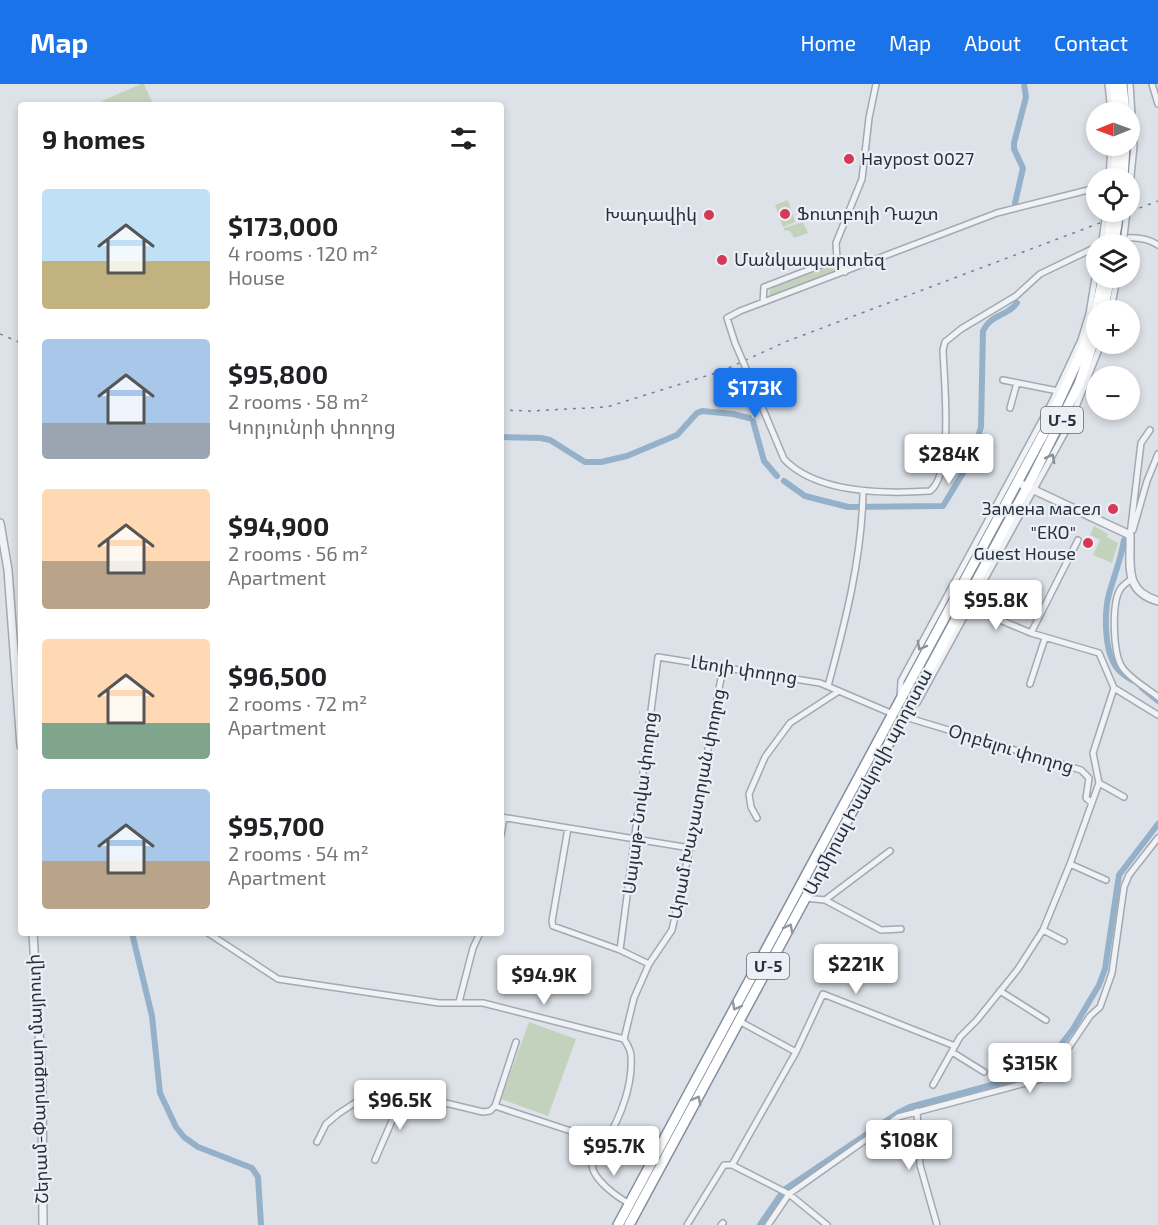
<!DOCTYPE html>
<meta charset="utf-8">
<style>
body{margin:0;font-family:"Exo 2","Noto Sans Armenian",sans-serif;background:#f6f6f6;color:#202124;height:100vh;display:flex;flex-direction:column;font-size:22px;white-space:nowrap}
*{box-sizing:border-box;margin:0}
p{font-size:20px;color:#757577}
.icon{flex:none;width:33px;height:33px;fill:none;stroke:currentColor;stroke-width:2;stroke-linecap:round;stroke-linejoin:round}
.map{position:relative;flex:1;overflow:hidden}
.side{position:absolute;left:18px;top:18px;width:486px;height:834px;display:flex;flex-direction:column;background:#fff;border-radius:6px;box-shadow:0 3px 9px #0003}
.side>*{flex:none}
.needle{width:39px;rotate:269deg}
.buttons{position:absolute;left:1086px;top:18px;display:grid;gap:12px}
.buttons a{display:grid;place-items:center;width:54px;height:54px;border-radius:50%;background:#fff;box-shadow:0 3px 9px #0003;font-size:30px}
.price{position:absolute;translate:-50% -51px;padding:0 14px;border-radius:6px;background:#fff;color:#222;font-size:20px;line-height:39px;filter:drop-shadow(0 2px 3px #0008)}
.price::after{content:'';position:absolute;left:50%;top:36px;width:18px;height:14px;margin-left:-9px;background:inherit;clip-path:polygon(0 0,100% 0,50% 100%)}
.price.current{background:#1a73e8;color:#fff}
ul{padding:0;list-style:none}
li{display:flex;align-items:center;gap:18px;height:150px;padding:0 24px}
li span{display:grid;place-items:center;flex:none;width:168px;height:120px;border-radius:6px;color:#555}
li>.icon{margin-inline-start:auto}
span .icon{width:72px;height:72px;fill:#fffc;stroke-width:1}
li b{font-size:26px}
h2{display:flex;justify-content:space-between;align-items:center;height:72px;padding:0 24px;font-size:26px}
header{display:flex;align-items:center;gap:36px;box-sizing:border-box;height:84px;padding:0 30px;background:#1a73e8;color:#fff}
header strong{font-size:28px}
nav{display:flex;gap:33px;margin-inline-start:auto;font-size:21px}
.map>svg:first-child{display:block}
</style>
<header>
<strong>Map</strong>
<nav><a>Home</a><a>Map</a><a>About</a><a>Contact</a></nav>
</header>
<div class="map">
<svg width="1158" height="1141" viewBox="0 0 1158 1141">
<rect width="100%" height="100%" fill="#dde2e8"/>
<path fill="#c3d2bd" d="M141 0H144L153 20 104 21 102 17Z
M788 116 795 138 783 143 775 121Z
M803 138 808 149 794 154 790 147 784 146V144Z
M829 183 838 186 837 188 773 213 769 212 770 206 773 203Z
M1094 442 1108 450 1107 453 1118 459 1112 479 1093 471 1100 456 1090 451Z
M529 938 576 955 548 1032 501 1015Z"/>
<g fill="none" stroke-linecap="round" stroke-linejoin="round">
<path stroke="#95b1ca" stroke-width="6" d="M1015 119 1023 84 1014 65V59L1026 13 1024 0
M753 337 764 377 777 392
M501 353 541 354 550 356 585 378H601L627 372 677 351 697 329 702 327 733 330 749 334
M784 397 805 412 848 423 943 422 971 376 981 343 983 247C992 229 1005 234 1017 219
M1124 456C1121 475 1114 492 1109 510 1104 529 1104 568 1117 584 1120 589 1127 593 1132 596
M1142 604 1158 617
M132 849 152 932 160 1009 176 1043 184 1053 198 1063 252 1084 258 1093 261 1141
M760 1141 784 1106 898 1029 910 1023 1040 988 1073 945 1099 901 1105 885 1119 791 1158 740"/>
<g stroke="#a2a9b2" stroke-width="8">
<path id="minor" d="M1108 0 1111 28
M1152 0 1158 20
M1109 94 1111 62
M1130 102 1134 62 1130 0
M1124 154C1136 153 1148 154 1158 161
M845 188 837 175 836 159 862 95 869 34 876 0
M763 218 764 203 837 175
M1111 226 1117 194
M735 259 727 234 740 227 997 129 1096 104
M747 287 784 375C816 409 885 410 930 407 954 389 944 296 943 266L945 258 961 245 1016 212 1040 190 1096 163
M1003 296 1058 307
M1010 324 1017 299
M1133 446 1147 397 1158 370
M1130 451 1141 359 1150 346
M1131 495C1128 498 1123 501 1121 504 1111 518 1113 569 1122 583 1130 595 1147 604 1158 613
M969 523 1031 549 1099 569 1114 604 1158 631
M1031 549 1078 456
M1030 600 1045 554
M828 602C845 539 862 474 863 408
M900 614 901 597 1052 318 1081 256 1089 230 1096 188
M911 622 917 619 1068 343 1101 260
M902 632 1081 686 1089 694 1086 714 1092 719
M1099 699 1093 669 1114 604
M1099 699 1124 713
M501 733 690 764
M757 734 751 723 749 710 765 673 790 639 839 607
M568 744 552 837 553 842 620 866 649 880
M501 751 504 734
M1070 780 1106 796
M805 814 825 816 881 846 901 845
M825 816 890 767
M1043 846 1064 857
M208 849 278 895 439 919H483L624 955
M620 866 658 573 820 599 893 630
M1000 907 1046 936
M459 918 473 864 480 849
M624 955 634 914 649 880 672 846 690 764 723 583
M624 955C627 960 631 966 631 972 633 1000 621 1033 606 1056 600 1065 592 1068 592 1080 592 1095 617 1113 630 1120
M796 968 823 910 955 962
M952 968 984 988
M933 1001 960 953 977 936 1018 885 1043 846 1070 780 1099 699
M495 1022 516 958
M917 1027 920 1081 937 1141
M317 1058 326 1040 338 1030 376 1005 404 1009 483 1028 490 1027 495 1022 586 1052 595 1068
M375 1076 404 1009
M732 1081 789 1110 827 1141
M687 1141 724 1081H732L796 968 739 937
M721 1141 723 1139
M768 1141 789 1110 898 1033 1041 995 1057 981 1090 932 1100 923 1112 889 1124 803 1129 791 1158 754"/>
</g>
<g stroke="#a2a9b2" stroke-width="10">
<path id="tertiary" d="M1017 398 1130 451C1131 481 1123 507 1158 517
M0 439 8 486 21 662
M33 849 42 996 43 1141"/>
</g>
<g stroke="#838f9f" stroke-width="12">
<path id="trunk" d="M1114 0 1117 28
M1122 0 1125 28
M1115 94 1117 62
M1123 94 1125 62
M1103 226 1110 194
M618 1141 1046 345 1084 263 1096 228 1103 194
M629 1141 1032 394 1079 300 1096 250"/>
</g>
<use href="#minor" stroke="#f0f2f6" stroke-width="5"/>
<use href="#tertiary" stroke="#f0f2f6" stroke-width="7"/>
<use href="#trunk" stroke="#fff" stroke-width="9"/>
<path stroke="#758192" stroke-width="1.5" stroke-dasharray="3 6" stroke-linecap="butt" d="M0 250 21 259
M501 326 530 327 607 323 722 287 785 258 1158 117"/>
<g stroke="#a2a9b2" stroke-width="8" stroke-linecap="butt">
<path id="minor-bridge" d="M1124 152 1127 128
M1102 156 1106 128
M735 259 747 287"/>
</g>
<g stroke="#838f9f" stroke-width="12" stroke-linecap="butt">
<path id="trunk-bridge" d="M1115 152 1119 128
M1109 155 1112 128"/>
</g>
<use href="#minor-bridge" stroke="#f0f2f6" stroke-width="5"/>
<use href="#trunk-bridge" stroke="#fff" stroke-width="9"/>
</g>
<defs><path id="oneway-chevron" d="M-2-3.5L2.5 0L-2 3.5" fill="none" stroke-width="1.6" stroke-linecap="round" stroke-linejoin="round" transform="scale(1.5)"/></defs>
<g stroke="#8b919a">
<use href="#oneway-chevron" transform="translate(1051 374) rotate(-62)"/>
<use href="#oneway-chevron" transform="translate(921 562) rotate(119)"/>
</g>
<g stroke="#92989f">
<use href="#oneway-chevron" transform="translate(789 844) rotate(-62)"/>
<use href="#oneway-chevron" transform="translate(736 922) rotate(118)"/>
<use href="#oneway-chevron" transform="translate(697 1016) rotate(-62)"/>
</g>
<g fill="#d53957" stroke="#ecf0f5" stroke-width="2">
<circle cx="849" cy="75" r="6"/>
<circle cx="785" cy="130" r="6"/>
<circle cx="709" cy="131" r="6"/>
<circle cx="722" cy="176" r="6"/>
<circle cx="1113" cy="425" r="6"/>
<circle cx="1088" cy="459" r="6"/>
</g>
<g text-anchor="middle" stroke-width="4.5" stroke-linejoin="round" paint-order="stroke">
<g fill="#ecf0f5" stroke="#616a76" stroke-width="1.5">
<rect x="1041" y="323" width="42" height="26" rx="4.5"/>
<rect x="747" y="869" width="42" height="26" rx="4.5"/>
</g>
<g font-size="16" font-weight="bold" fill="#26303f">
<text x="1062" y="342">Մ-5</text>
<text x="768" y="888">Մ-5</text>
</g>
<g font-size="18" fill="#26303f" stroke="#ecf0f5" text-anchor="start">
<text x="861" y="81">Haypost 0027</text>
<text x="797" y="136">Ֆուտբոլի Դաշտ</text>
<text x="697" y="137" text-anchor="end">Խադավիկ</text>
<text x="734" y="182">Մանկապարտեզ</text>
<text x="1101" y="431" text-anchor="end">Замена масел</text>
<text x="1076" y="455" text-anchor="end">"ЕКО"<tspan x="1076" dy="21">Guest House</tspan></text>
</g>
<g font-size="18" fill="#26303f" stroke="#ecf0f5">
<text transform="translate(744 586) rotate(9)" y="6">Լեոյի փողոց</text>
<text transform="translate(1011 665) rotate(17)" y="6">Օրբելու փողոց</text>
<text transform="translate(868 698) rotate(-62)" y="6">Ադմիրալ Իսակովի պողոտա</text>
<text transform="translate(640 719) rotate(-83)" y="6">Սայաթ-Նովա փողոց</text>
<text transform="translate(697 720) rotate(-79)" y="6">Արամ Խաչատրյան փողոց</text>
<text transform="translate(38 995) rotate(-92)" y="6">Շերամ-Փարաքար մայրուղի</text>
</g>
</g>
</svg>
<div class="buttons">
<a><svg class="needle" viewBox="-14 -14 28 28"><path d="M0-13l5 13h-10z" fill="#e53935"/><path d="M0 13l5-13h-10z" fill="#757577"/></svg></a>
<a><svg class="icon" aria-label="locate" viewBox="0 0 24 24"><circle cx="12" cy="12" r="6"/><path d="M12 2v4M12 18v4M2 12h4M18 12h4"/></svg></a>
<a><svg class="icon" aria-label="layers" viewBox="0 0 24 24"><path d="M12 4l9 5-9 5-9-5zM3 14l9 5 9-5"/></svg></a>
<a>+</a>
<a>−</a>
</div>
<b class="price current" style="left:755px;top:335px">$173K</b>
<b class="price" style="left:949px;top:401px">$284K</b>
<b class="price" style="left:996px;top:547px">$95.8K</b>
<b class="price" style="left:856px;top:911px">$221K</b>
<b class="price" style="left:544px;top:922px">$94.9K</b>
<b class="price" style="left:1030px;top:1010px">$315K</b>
<b class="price" style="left:400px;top:1047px">$96.5K</b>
<b class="price" style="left:909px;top:1087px">$108K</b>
<b class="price" style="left:614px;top:1093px">$95.7K</b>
<section class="side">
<h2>9 homes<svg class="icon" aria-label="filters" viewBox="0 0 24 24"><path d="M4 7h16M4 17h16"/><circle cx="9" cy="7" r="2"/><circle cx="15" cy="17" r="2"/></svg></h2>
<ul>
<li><span style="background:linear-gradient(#bfe0f5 60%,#c2b280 0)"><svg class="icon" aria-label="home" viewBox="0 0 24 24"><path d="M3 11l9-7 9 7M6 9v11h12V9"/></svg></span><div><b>$173,000</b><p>4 rooms · 120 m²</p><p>House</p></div></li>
<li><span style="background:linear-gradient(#a9c7e8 70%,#9aa5b1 0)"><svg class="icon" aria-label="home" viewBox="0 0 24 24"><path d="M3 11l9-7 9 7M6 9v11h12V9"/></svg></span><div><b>$95,800</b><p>2 rooms · 58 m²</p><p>Կորյունրի փողոց</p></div></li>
<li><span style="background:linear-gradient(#ffd9b3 60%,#b9a48a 0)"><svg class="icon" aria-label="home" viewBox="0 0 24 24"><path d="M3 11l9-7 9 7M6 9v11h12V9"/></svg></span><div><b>$94,900</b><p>2 rooms · 56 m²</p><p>Apartment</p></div></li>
<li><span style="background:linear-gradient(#ffd9b3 70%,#7fa58c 0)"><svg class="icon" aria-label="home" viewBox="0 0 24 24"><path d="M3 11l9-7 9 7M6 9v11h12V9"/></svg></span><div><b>$96,500</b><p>2 rooms · 72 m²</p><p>Apartment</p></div></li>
<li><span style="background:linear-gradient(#a9c7e8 60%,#b9a48a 0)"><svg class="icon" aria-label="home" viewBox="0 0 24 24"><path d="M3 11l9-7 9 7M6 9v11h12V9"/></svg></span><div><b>$95,700</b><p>2 rooms · 54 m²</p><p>Apartment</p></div></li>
</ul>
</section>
</div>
